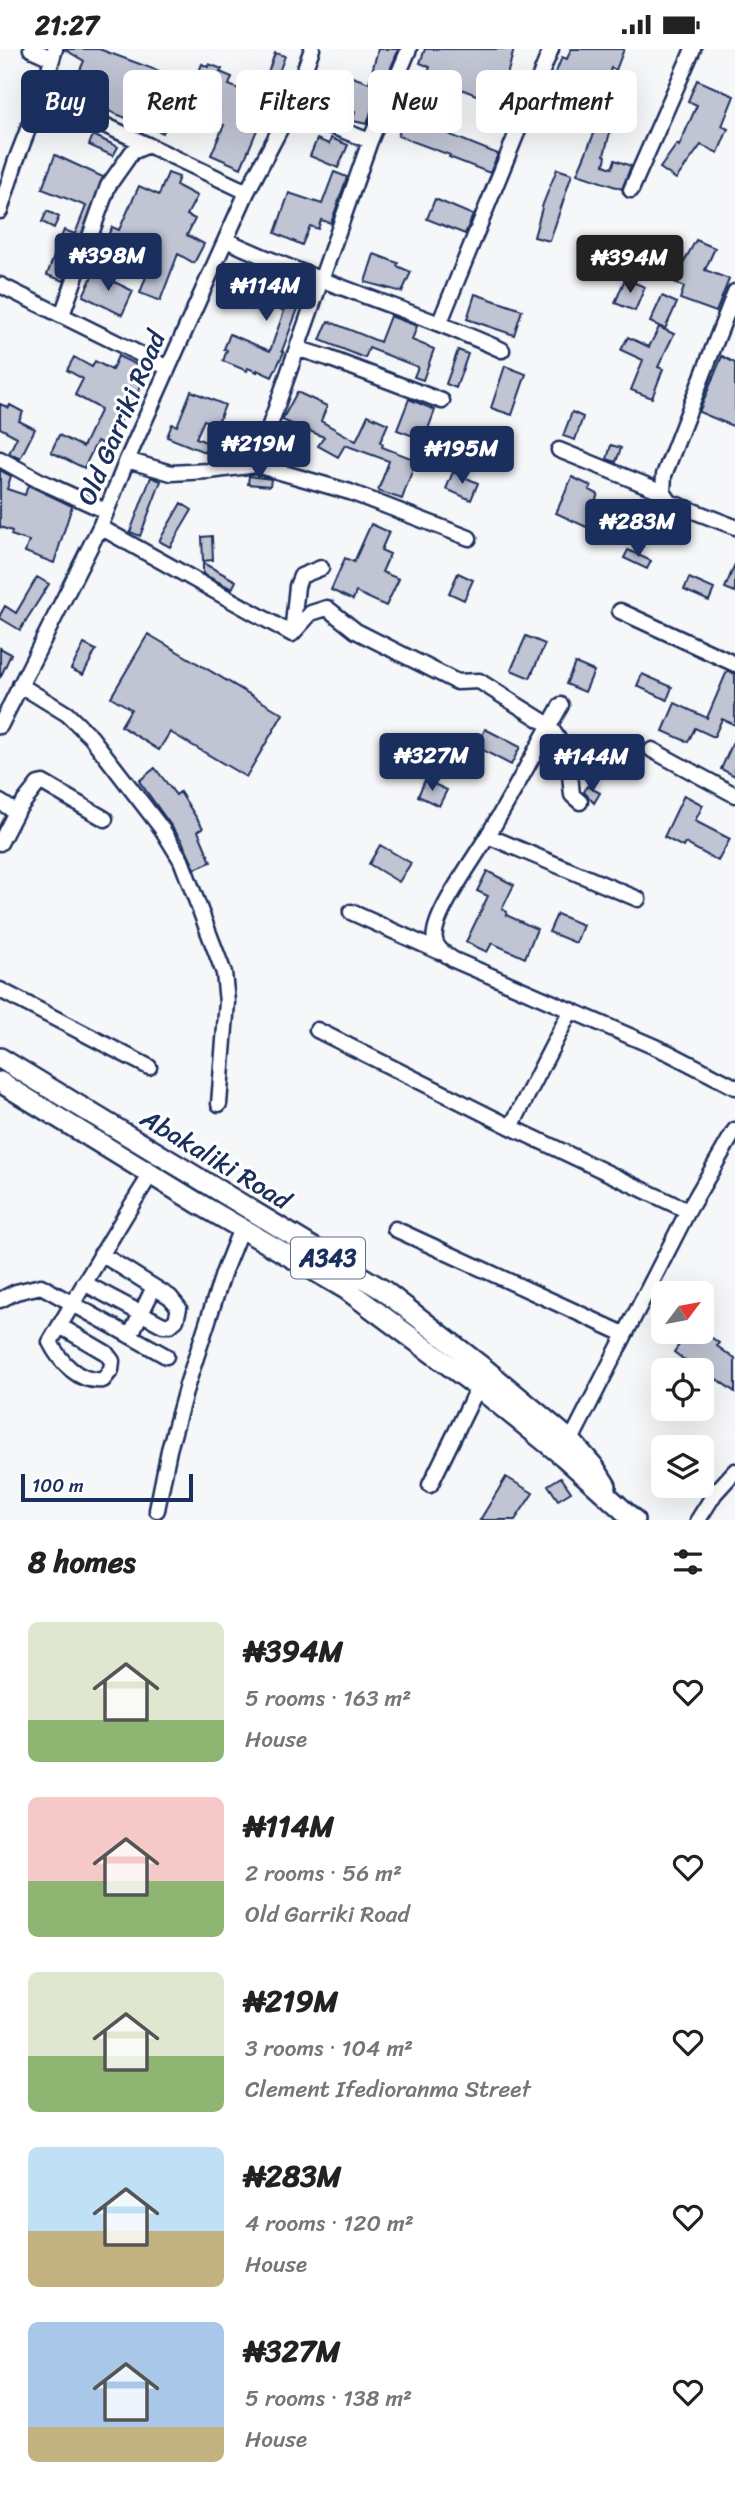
<!DOCTYPE html>
<meta charset="utf-8">
<style>
body{margin:0;font-family:Sriracha,sans-serif;background:#f6f6f6;color:#222;height:100vh;display:flex;flex-direction:column;font-size:26px;white-space:nowrap}
*{box-sizing:border-box;margin:0}
p{font-size:23px;color:#767676}
.icon{flex:none;width:38px;height:38px;fill:none;stroke:currentColor;stroke-width:2;stroke-linecap:round;stroke-linejoin:round}
.map{position:relative;height:1471px;overflow:hidden}
.side{display:flex;flex-direction:column;background:#fff;flex:1}
.side>*{flex:none}
.top-card{position:absolute;left:21px;top:21px;width:693px;height:63px;display:flex;gap:14px}
.needle{width:46px;rotate:58deg}
.controls{position:absolute;left:651px;top:1232px;display:grid;gap:14px}
.controls a{display:grid;place-items:center;width:63px;height:63px;border-radius:10px;background:#fff;box-shadow:0 7px 28px #0002;font-size:35px}
.scale{position:absolute;left:21px;bottom:18px;width:172px;box-sizing:border-box;padding-left:7px;border:4px solid #1b2f5e;border-top:0;font-size:19px;line-height:24px;white-space:nowrap;color:#1b2f5e;-webkit-text-stroke:5px #fff;paint-order:stroke}
.price{position:absolute;translate:-50% -60px;padding:0 16px;border-radius:7px;background:#1b2f5e;color:#fff;font-size:23px;line-height:46px;filter:drop-shadow(0 2px 4px #0008)}
.price::after{content:'';position:absolute;left:50%;top:42px;width:21px;height:16px;margin-left:-10px;background:inherit;clip-path:polygon(0 0,100% 0,50% 100%)}
.price.selected{background:#222;color:#fff}
ul{padding:0;list-style:none}
li{display:flex;align-items:center;gap:21px;height:175px;padding:0 28px}
li span{display:grid;place-items:center;flex:none;width:196px;height:140px;border-radius:10px;color:#555}
li>.icon{margin-inline-start:auto}
span .icon{width:84px;height:84px;fill:#fffc;stroke-width:1}
li b{font-size:30px}
h2{display:flex;justify-content:space-between;align-items:center;height:84px;padding:0 28px;font-size:30px}
.chip{padding:0 24px;border-radius:10px;background:#fff;box-shadow:0 7px 28px #0002;font-size:24px;line-height:63px}
.chip.selected{background:#1b2f5e;color:#fff}
.status{display:flex;justify-content:space-between;align-items:center;height:49px;padding:0 35px;background:#fff;direction:ltr}
.status svg{height:19px;fill:currentColor}
.map>svg:first-child{display:block}
</style>
<div class="status"><b>21:27</b><svg viewBox="0 0 49 12"><path d="M0 12V9h3v3zM5 12V6h3v6zM10 12V3h3v9zM15 12V0h3v12zM26 1h20v11H26zM47 4h2v5h-2z"/></svg></div>
<div class="map">
<svg width="735" height="1471" viewBox="0 0 735 1471">
<rect width="100%" height="100%" fill="#f6f7f9"/>
<filter id="ink" filterUnits="userSpaceOnUse"><feTurbulence type="fractalNoise" baseFrequency=".0143" numOctaves="2"/><feDisplacementMap in="SourceGraphic" scale="14" xChannelSelector="R" yChannelSelector="G"/><feConvolveMatrix kernelMatrix="1 2 1 2 8 2 1 2 1" color-interpolation-filters="sRGB"/></filter>
<g filter="url(#ink)">
<path fill="#c0c4d3" stroke="#1b2f5e" stroke-width="2" d="M64 0H99L194 35 202 15 208 18 209 15 222 20 220 23 232 28 229 36 248 44 241 60 262 69 241 119 211 106 224 76 175 55 163 84 69 46 84 12Z
M378 0H399L382 39 379 38 367 75 353 72 355 63 345 61 351 38 333 31 336 22 369 34Z
M425 0H514L505 34 521 41 513 61 454 37 441 74 450 78 448 85 498 105 490 124 449 108 450 106 398 87 406 62 414 65 430 18 420 14Z
M571 0H624L616 21 611 19 604 40 576 29 570 42 558 39 556 43 548 38 554 28 562 8 567 10Z
M275 4 285 7 279 23 266 42 254 33 259 24 266 29Z
M697 31 734 47 722 77 728 80 718 104 701 96 676 130 660 119 677 95 679 97 697 56 688 52Z
M610 39 620 41 618 52 608 50Z
M603 63 614 68 604 106 606 107 604 116 612 119 615 111 631 117 622 140 577 125Z
M93 86 118 98 113 107 89 96Z
M331 89 348 96 338 119 310 107 317 90 329 95Z
M55 106 103 128 64 232 47 226 64 181 75 185 86 157 42 140Z
M557 120 572 125 550 192 534 188 543 155Z
M334 123 347 128 331 174 321 171 318 180 310 177 302 196 275 184 289 144 322 155Z
M168 124 179 128 176 136 197 147 187 166 195 170 187 186 204 195 194 214 178 205 160 252 140 244 158 195 143 187 128 219 99 205 112 178 119 181 139 137 159 146Z
M435 150 473 166 465 185 427 170Z
M47 162 59 168 54 179 42 173Z
M696 191 715 199 705 221 729 230 716 263 680 250 684 238 673 232Z
M374 205 398 214 397 217 411 223 402 243 365 233Z
M250 219 284 228 283 232 305 241 282 302 284 303 272 328 257 321V323L248 319 247 322 223 312 227 301 224 300 230 285 270 302 284 262 276 258 278 254 243 244Z
M94 223 133 242 122 266 83 247Z
M625 230 645 238 635 262 615 254Z
M475 245 522 261 514 286 467 270Z
M662 247 677 254 665 280 650 273Z
M390 267 417 277 412 291 434 300 423 331 414 328 418 318 369 299 365 309 320 291 328 272 380 293Z
M659 278 674 285 658 318 663 320 652 349 631 341 643 311 621 301 628 288 649 298Z
M458 301 468 305 456 339 446 335Z
M118 307 148 321 126 369 122 367 108 397 97 392 84 419 51 403 59 386 83 398 101 360 75 346 83 330 67 321 74 308 92 318 95 312 112 321Z
M722 307 735 314V378L699 363Z
M505 317 526 325 512 366 491 359Z
M191 342 225 356 217 376 204 371 196 389 226 401 222 410 167 388 172 375 177 377Z
M297 343 327 357 321 372 356 392 368 366 388 375 380 393 383 395 382 398 416 411 402 450 378 442 389 412 345 396 338 408 318 397 324 388 282 371Z
M409 350 435 361 424 391 397 381Z
M0 355 9 359 10 356 23 363 19 372 35 380 20 410 9 404 17 388 0 379Z
M572 363 583 368 575 391 563 387Z
M446 393 458 399 449 418 438 412Z
M611 396 621 399 616 413 607 410Z
M0 421 11 427 7 440 25 446 28 436 72 457 54 514 25 503 29 492 11 486 12 482 0 478Z
M453 423 478 434 471 451 446 440Z
M249 427 271 430 270 437 248 435Z
M151 428 161 432 140 487 130 483Z
M572 428 591 437 589 441 598 445 590 464 617 477 620 471 630 476 621 494 556 464Z
M181 454 192 461 170 498 159 492Z
M371 475 389 483 381 501 390 505 382 523 399 530 386 557 356 543 353 551 331 541 345 509 354 513Z
M212 487 213 511 203 512 202 488Z
M628 501 651 512 647 520 624 509Z
M203 514 236 532 232 540 203 525Z
M735 515V543L725 539Z
M458 524 473 531 464 551 449 544Z
M37 528 49 535 20 581 0 569V566L5 557 16 564Z
M689 529 714 540 709 552 684 541Z
M148 585 283 665 246 728 170 683 159 701 121 677 131 660 111 648Z
M526 587 545 595 530 629 511 621Z
M84 595 96 601 83 626 71 620Z
M0 599 11 605 0 629Z
M575 614 594 622 585 643 566 635Z
M727 622 735 625V676L722 670 714 688 695 679 688 693 663 682 675 654 707 669Z
M642 625 672 638 667 651 637 637Z
M485 680 520 698 511 716 477 698Z
M735 689V727L721 720Z
M155 719 176 746 180 743 203 779 198 782 211 813 195 820 182 792 139 732Z
M425 731 447 741 439 757 418 747Z
M587 737 600 744 594 754 584 743Z
M684 746 703 756 695 772 730 790 718 812 685 794 683 798 664 788Z
M380 796 411 814 399 833 369 815Z
M487 822 514 836 502 860 507 863 506 866 537 880 525 909 492 894 487 903 466 893 488 847 477 842Z
M557 865 583 876 576 894 549 883Z
M688 1283H704L719 1294 717 1297 735 1310V1343L698 1317 695 1321H681L687 1313 674 1303Z
M506 1428 533 1444 515 1471H480Z
M561 1428 571 1443 558 1451 548 1436Z"/>
<g fill="none" stroke-linecap="round" stroke-linejoin="round">
<g stroke="#1b2f5e" stroke-width="19">
<path id="minor" d="M31 0 51 9
M41 47 148 96
M290 61 370 92
M631 141 693 0
M0 162 15 114 41 47 55 0
M226 191C316 233 411 260 502 301
M0 236 168 319
M735 243 664 426 663 443 670 453 735 478
M62 266 108 137 132 103 148 96 247 143
M440 273 551 0
M299 300 328 309 442 352
M559 401 663 443
M0 410 40 432 106 462
M127 411 171 424 209 422 256 416 350 443 469 489
M256 416 370 92 409 0
M100 478 292 585
M321 519 301 527 297 537 292 585 311 564 327 559 356 582 457 633 479 632 549 676 560 693 570 725 572 746 580 753
M620 562 735 615
M20 636 67 665 91 688 162 780 181 811 224 924 227 953 219 1055
M561 656C536 700 513 745 487 788 474 810 438 860 435 883 432 897 443 904 454 911L669 1004 735 1038
M0 677 100 478 127 411 247 143 290 61 312 0
M652 701 735 746
M0 753 16 763
M488 787 638 850
M0 794 16 763 38 735 43 734 105 770
M351 863 440 903
M0 941 149 1018
M317 981 511 1078 688 1162
M511 1078 571 961
M395 1180 624 1285
M84 1234 163 1276H170L176 1271 179 1259 170 1248 101 1205
M0 1251 16 1243 41 1237 166 1307
M60 1277 106 1304 112 1312 111 1321 103 1331C79 1334 60 1313 50 1293 83 1237 116 1180 151 1125
M130 1287 154 1238
M567 1399 688 1162 735 1081
M430 1436 478 1338
M157 1461 169 1401 187 1336 224 1222 241 1179
M698 1471 715 1444 735 1422"/>
</g>
<g stroke="#1b2f5e" stroke-width="24">
<path id="highway" d="M0 1009 383 1241 486 1321 571 1392 594 1418 606 1437
M0 1033 196 1153 346 1240 478 1338 563 1407 634 1471"/>
</g>
<use href="#minor" stroke="#fff" stroke-width="14"/>
<use href="#highway" stroke="#fff" stroke-width="19"/>
</g>
</g>
<g text-anchor="middle" stroke-width="6" stroke-linejoin="round" paint-order="stroke">
<rect fill="#fff" stroke="#5f6d8e" stroke-width="2" x="291" y="1188.5" width="74" height="41" rx="5"/>
<g font-size="24" font-weight="bold" fill="#1b2f5e">
<text x="328" y="1217">A343</text>
</g>
<g font-size="26" fill="#1b2f5e" stroke="#fff">
<text transform="translate(121 369) rotate(-67)" y="9">Old Garriki Road</text>
<text transform="translate(216 1110) rotate(31)" y="9">Abakaliki Road</text>
</g>
</g>
</svg>
<div class="controls">
<a><svg class="needle" viewBox="-14 -14 28 28"><path d="M0-13l5 13h-10z" fill="#e53935"/><path d="M0 13l5-13h-10z" fill="#767676"/></svg></a>
<a><svg class="icon" aria-label="locate" viewBox="0 0 24 24"><circle cx="12" cy="12" r="6"/><path d="M12 2v4M12 18v4M2 12h4M18 12h4"/></svg></a>
<a><svg class="icon" aria-label="layers" viewBox="0 0 24 24"><path d="M12 4l9 5-9 5-9-5zM3 14l9 5 9-5"/></svg></a>
</div>
<div class="scale">100 m</div>
<b class="price" style="left:108px;top:244px">₦398M</b>
<b class="price selected" style="left:630px;top:246px">₦394M</b>
<b class="price" style="left:266px;top:274px">₦114M</b>
<b class="price" style="left:259px;top:432px">₦219M</b>
<b class="price" style="left:462px;top:437px">₦195M</b>
<b class="price" style="left:638px;top:510px">₦283M</b>
<b class="price" style="left:432px;top:744px">₦327M</b>
<b class="price" style="left:592px;top:745px">₦144M</b>
<div class="top-card">
<a class="chip selected">Buy</a>
<a class="chip">Rent</a>
<a class="chip">Filters</a>
<a class="chip">New</a>
<a class="chip">Apartment</a>
</div>
</div>
<section class="side">
<h2>8 homes<svg class="icon" aria-label="filters" viewBox="0 0 24 24"><path d="M4 7h16M4 17h16"/><circle cx="9" cy="7" r="2"/><circle cx="15" cy="17" r="2"/></svg></h2>
<ul>
<li><span style="background:linear-gradient(#dfe7d0 70%,#8fb573 0)"><svg class="icon" aria-label="home" viewBox="0 0 24 24"><path d="M3 11l9-7 9 7M6 9v11h12V9"/></svg></span><div><b>₦394M</b><p>5 rooms · 163 m²</p><p>House</p></div><svg class="icon" aria-label="heart" viewBox="0 0 24 24"><path d="M12 20l-8-8c-3-5 5-10 8-4 3-6 11-1 8 4z"/></svg></li>
<li><span style="background:linear-gradient(#f6c9c9 60%,#8fb573 0)"><svg class="icon" aria-label="home" viewBox="0 0 24 24"><path d="M3 11l9-7 9 7M6 9v11h12V9"/></svg></span><div><b>₦114M</b><p>2 rooms · 56 m²</p><p>Old Garriki Road</p></div><svg class="icon" aria-label="heart" viewBox="0 0 24 24"><path d="M12 20l-8-8c-3-5 5-10 8-4 3-6 11-1 8 4z"/></svg></li>
<li><span style="background:linear-gradient(#dfe7d0 60%,#8fb573 0)"><svg class="icon" aria-label="home" viewBox="0 0 24 24"><path d="M3 11l9-7 9 7M6 9v11h12V9"/></svg></span><div><b>₦219M</b><p>3 rooms · 104 m²</p><p>Clement Ifedioranma Street</p></div><svg class="icon" aria-label="heart" viewBox="0 0 24 24"><path d="M12 20l-8-8c-3-5 5-10 8-4 3-6 11-1 8 4z"/></svg></li>
<li><span style="background:linear-gradient(#bfe0f5 60%,#c2b280 0)"><svg class="icon" aria-label="home" viewBox="0 0 24 24"><path d="M3 11l9-7 9 7M6 9v11h12V9"/></svg></span><div><b>₦283M</b><p>4 rooms · 120 m²</p><p>House</p></div><svg class="icon" aria-label="heart" viewBox="0 0 24 24"><path d="M12 20l-8-8c-3-5 5-10 8-4 3-6 11-1 8 4z"/></svg></li>
<li><span style="background:linear-gradient(#a9c7e8 75%,#c2b280 0)"><svg class="icon" aria-label="home" viewBox="0 0 24 24"><path d="M3 11l9-7 9 7M6 9v11h12V9"/></svg></span><div><b>₦327M</b><p>5 rooms · 138 m²</p><p>House</p></div><svg class="icon" aria-label="heart" viewBox="0 0 24 24"><path d="M12 20l-8-8c-3-5 5-10 8-4 3-6 11-1 8 4z"/></svg></li>
</ul>
</section>
